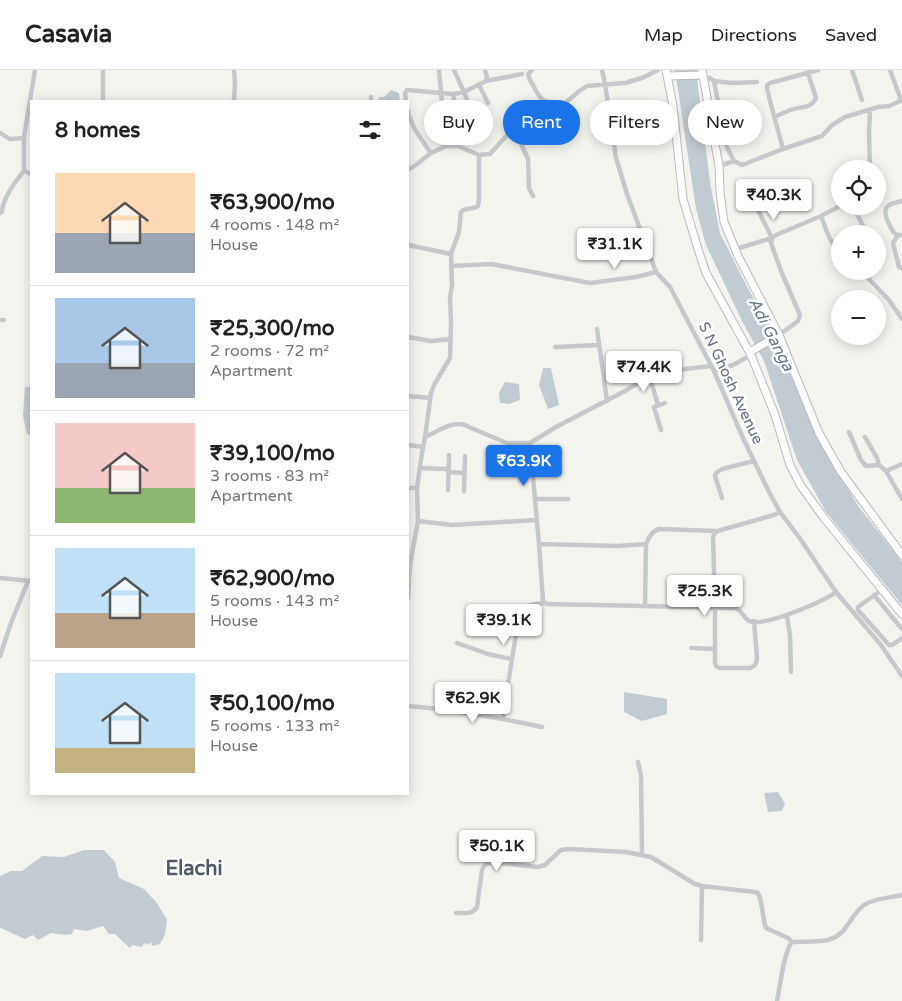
<!DOCTYPE html>
<meta charset="utf-8">
<style>
body{margin:0;font-family:"Varela Round",sans-serif;background:#f6f6f6;color:#222;height:100vh;display:flex;flex-direction:column;font-size:19px;white-space:nowrap}
*{box-sizing:border-box;margin:0}
p{font-size:16px;color:#767676}
.icon{flex:none;width:28px;height:28px;fill:none;stroke:currentColor;stroke-width:2;stroke-linecap:round;stroke-linejoin:round}
.map{position:relative;flex:1;overflow:hidden}
.side{position:absolute;left:30px;top:30px;width:379px;height:695px;display:flex;flex-direction:column;background:#fff;border-radius:0px;box-shadow:0 2px 12px #0003}
.side>*{flex:none}
.hud{position:absolute;left:424px;top:30px;width:402px;height:45px;display:flex;gap:10px}
.buttons{position:absolute;left:831px;top:90px;display:grid;gap:10px}
.buttons a{display:grid;place-items:center;width:55px;height:55px;border-radius:50%;background:#fff;box-shadow:0 2px 12px #0003;font-size:25px}
.price{position:absolute;translate:-50% -42px;padding:0 11px;border-radius:5px;background:#fff;color:#222;font-size:16px;line-height:32px;filter:drop-shadow(0 1px 2px #0008)}
.price::after{content:'';position:absolute;left:50%;top:30px;width:15px;height:11px;margin-left:-8px;background:inherit;clip-path:polygon(0 0,100% 0,50% 100%)}
.price.on{background:#1a73e8;color:#fff}
ul{padding:0;list-style:none}
li{display:flex;align-items:center;gap:15px;height:125px;padding:0 25px}
li+li{border-top:1px solid #e0e0e0}
li span{display:grid;place-items:center;flex:none;width:140px;height:100px;border-radius:0px;color:#555}
li>.icon{margin-inline-start:auto}
span .icon{width:60px;height:60px;fill:#fffc;stroke-width:1}
li b{font-size:21px}
h2{display:flex;justify-content:space-between;align-items:center;height:60px;padding:0 25px;font-size:21px}
.chip{padding:0 18px;border-radius:22px;background:#fff;box-shadow:0 2px 12px #0003;font-size:18px;line-height:45px}
.chip.on{background:#1a73e8;color:#fff}
header{display:flex;align-items:center;gap:30px;box-sizing:border-box;height:70px;padding:0 25px;background:#fff;border-bottom:1px solid #e0e0e0}
header strong{font-size:24px}
nav{display:flex;gap:28px;margin-inline-start:auto;font-size:18px}
.map>svg:first-child{display:block}
</style>
<header>
<strong>Casavia</strong>
<nav><a>Map</a><a>Directions</a><a>Saved</a></nav>
</header>
<div class="map">
<svg width="902" height="931" viewBox="0 0 902 931">
<rect width="100%" height="100%" fill="#f4f4ef"/>
<path fill="#c2cbd1" d="M675 0H696L710 112 720 163 744 211 776 269 818 370 859 437 902 492V535L826 442 797 390 764 291 743 253 706 175 696 139Z
M391 20 399 23 400 31H378L379 27H384Z
M543 298H551L559 335 548 339 539 315Z
M505 312 519 314 520 330 509 334 500 333 499 323Z
M25 317H31V365L27 364 23 346Z
M624 622 667 629V644L642 651 624 642Z
M778 722 785 734 782 741 768 742 764 723Z
M84 780H104L115 792 119 808 144 819 157 833 167 850 165 865 160 874 152 876 151 872 148 875 144 873 142 877 132 875 130 878 115 864H109L103 856 87 861 74 859 72 864 66 865 51 863 38 870 33 865 25 869 1 858 0 859V806L11 801H22L42 786 64 787Z"/>
<g fill="none" stroke-linecap="round" stroke-linejoin="round">
<g stroke="#b8bbbf" stroke-width="9">
<path id="primary" d="M666 0 673 36 683 129 698 179 706 203 751 285 775 345 790 395 801 416 824 448 902 544
M702 0 719 96 720 122 724 152 738 186 779 265 819 363 841 402 902 485
M667 6 703 5
M750 282 779 265"/>
</g>
<path stroke="#c6c9cc" stroke-width="4.5" d="M234 0 235 14 234 31
M439 0 444 54
M454 0 464 22 476 55
M532 0 528 4C529 9 530 11 533 15 542 34 544 31 563 35
M602 0 605 14 616 88 627 124 656 202 670 217 714 301 743 368 769 422 780 442 799 467 836 522 881 575 902 606
M852 0 862 30
M890 0 901 30
M704 7 710 8 714 11 727 77 734 91 742 95 783 79 822 66 832 55 845 47 878 37 889 36 902 30
M486 11 522 4
M714 11 732 13 757 12
M479 15 488 33
M453 24 458 52
M371 27V31
M103 31V0
M406 31 405 23 407 20 453 24 464 22 486 11 487 7 485 0
M408 41C411 57 422 70 431 83
M774 47C780 45 785 42 790 40 800 36 812 39 816 28L808 3
M515 60 528 89 529 118 533 126
M0 63 10 69 24 68
M783 79 770 31 767 18V15L770 13 818 0
M719 96 734 91
M870 99 869 63 870 40
M408 100 417 94 431 83 446 76H458L479 85 490 84 509 63 563 35 578 22 587 16 625 13 642 8 658 0
M31 104 24 101V67L35 0
M902 131C898 132 893 133 889 135 880 141 890 156 894 163L898 165H902
M853 136 867 164
M0 143 2 142C2 130 16 110 24 101
M821 146C826 159 829 172 840 182
M898 165 893 173 899 197 902 198
M408 175 451 184 459 162 461 142C465 137 473 140 478 136L479 129V85
M736 179 772 168 759 142
M451 184 452 215 450 228 451 252 450 288 434 315 431 323 425 367C440 361 455 347 471 358L507 373H530
M451 196 491 194 590 213 636 207 656 202
M861 201 889 230 902 249
M0 250H4
M597 259 607 331
M779 265 798 251 800 245 781 201 771 173 772 168 776 165 821 146 840 136
M408 267 431 271 451 269
M555 277 599 275
M711 296 651 303 635 315 625 321 556 357 530 373 539 474 618 476 646 474C649 467 652 461 659 459L717 461
M714 301 733 295 751 285
M649 305 658 335
M408 326 430 328
M661 360 654 337 665 333
M849 362 861 390 866 396 879 395 886 401 902 394
M865 367 877 388 879 395
M408 375 423 377
M420 398 448 399
M886 401 902 429
M448 402 465 403
M408 418H417
M448 420 449 385
M464 421 465 386
M722 428 715 406 716 403 722 399 754 391
M535 429H568
M418 451 452 455 536 450
M539 474 543 532
M0 508 31 511
M882 520 858 537V540L889 575H892L902 568
M874 525 902 559
M408 529 410 495 418 451 417 418 422 383 425 367
M645 536 646 474
M787 546 790 565 791 602
M754 551 757 588 756 593 754 596 750 598H720L716 596 715 593V538L713 467C715 462 717 461 721 460L774 445 780 442
M457 573 488 584 511 589
M691 578 715 579
M0 586 11 553 28 511
M408 636 439 639 503 649 542 657
M503 649C507 621 511 593 516 565 517 558 519 544 523 539 528 534 543 532 549 534L735 538C743 541 743 547 749 551 763 558 824 531 836 522
M638 692 641 706 642 784
M456 843C464 843 472 845 477 837L482 800C485 794 487 793 493 792L538 797 545 795 561 780 569 779 626 782 651 787 695 814 702 816 755 822 758 823C763 833 762 847 766 858L788 868 792 872
M701 870 702 816
M777 931C780 918 784 880 792 872 803 871 822 873 831 869 847 864 851 844 864 835 875 828 889 828 902 825"/>
<use href="#primary" stroke="#fff" stroke-width="7"/>
</g>
<g text-anchor="middle" stroke-width="5" stroke-linejoin="round" paint-order="stroke">
<g font-size="15" fill="#607083" stroke="#fff">
<text transform="translate(731 313) rotate(65)" y="5">S N Ghosh Avenue</text>
</g>
<g font-size="16" font-style="italic" fill="#607988" stroke="#fff">
<text transform="translate(772 264) rotate(63)" y="6">Adi Ganga</text>
</g>
<g font-size="20" font-weight="bold" fill="#4f5a68" stroke="#fff">
<text x="194" y="805">Elachi</text>
</g>
</g>
</svg>
<div class="buttons">
<a><svg class="icon" aria-label="locate" viewBox="0 0 24 24"><circle cx="12" cy="12" r="6"/><path d="M12 2v4M12 18v4M2 12h4M18 12h4"/></svg></a>
<a>+</a>
<a>−</a>
</div>
<b class="price" style="left:774px;top:151px">₹40.3K</b>
<b class="price" style="left:615px;top:200px">₹31.1K</b>
<b class="price" style="left:644px;top:323px">₹74.4K</b>
<b class="price on" style="left:524px;top:417px">₹63.9K</b>
<b class="price" style="left:705px;top:547px">₹25.3K</b>
<b class="price" style="left:504px;top:576px">₹39.1K</b>
<b class="price" style="left:473px;top:654px">₹62.9K</b>
<b class="price" style="left:497px;top:802px">₹50.1K</b>
<div class="hud">
<a class="chip">Buy</a>
<a class="chip on">Rent</a>
<a class="chip">Filters</a>
<a class="chip">New</a>
</div>
<section class="side">
<h2>8 homes<svg class="icon" aria-label="filters" viewBox="0 0 24 24"><path d="M4 7h16M4 17h16"/><circle cx="9" cy="7" r="2"/><circle cx="15" cy="17" r="2"/></svg></h2>
<ul>
<li><span style="background:linear-gradient(#ffd9b3 60%,#9aa5b1 0)"><svg class="icon" aria-label="home" viewBox="0 0 24 24"><path d="M3 11l9-7 9 7M6 9v11h12V9"/></svg></span><div><b>₹63,900/mo</b><p>4 rooms · 148 m²</p><p>House</p></div></li>
<li><span style="background:linear-gradient(#a9c7e8 65%,#9aa5b1 0)"><svg class="icon" aria-label="home" viewBox="0 0 24 24"><path d="M3 11l9-7 9 7M6 9v11h12V9"/></svg></span><div><b>₹25,300/mo</b><p>2 rooms · 72 m²</p><p>Apartment</p></div></li>
<li><span style="background:linear-gradient(#f6c9c9 65%,#8fb573 0)"><svg class="icon" aria-label="home" viewBox="0 0 24 24"><path d="M3 11l9-7 9 7M6 9v11h12V9"/></svg></span><div><b>₹39,100/mo</b><p>3 rooms · 83 m²</p><p>Apartment</p></div></li>
<li><span style="background:linear-gradient(#bfe0f5 65%,#b9a48a 0)"><svg class="icon" aria-label="home" viewBox="0 0 24 24"><path d="M3 11l9-7 9 7M6 9v11h12V9"/></svg></span><div><b>₹62,900/mo</b><p>5 rooms · 143 m²</p><p>House</p></div></li>
<li><span style="background:linear-gradient(#bfe0f5 75%,#c2b280 0)"><svg class="icon" aria-label="home" viewBox="0 0 24 24"><path d="M3 11l9-7 9 7M6 9v11h12V9"/></svg></span><div><b>₹50,100/mo</b><p>5 rooms · 133 m²</p><p>House</p></div></li>
</ul>
</section>
</div>
